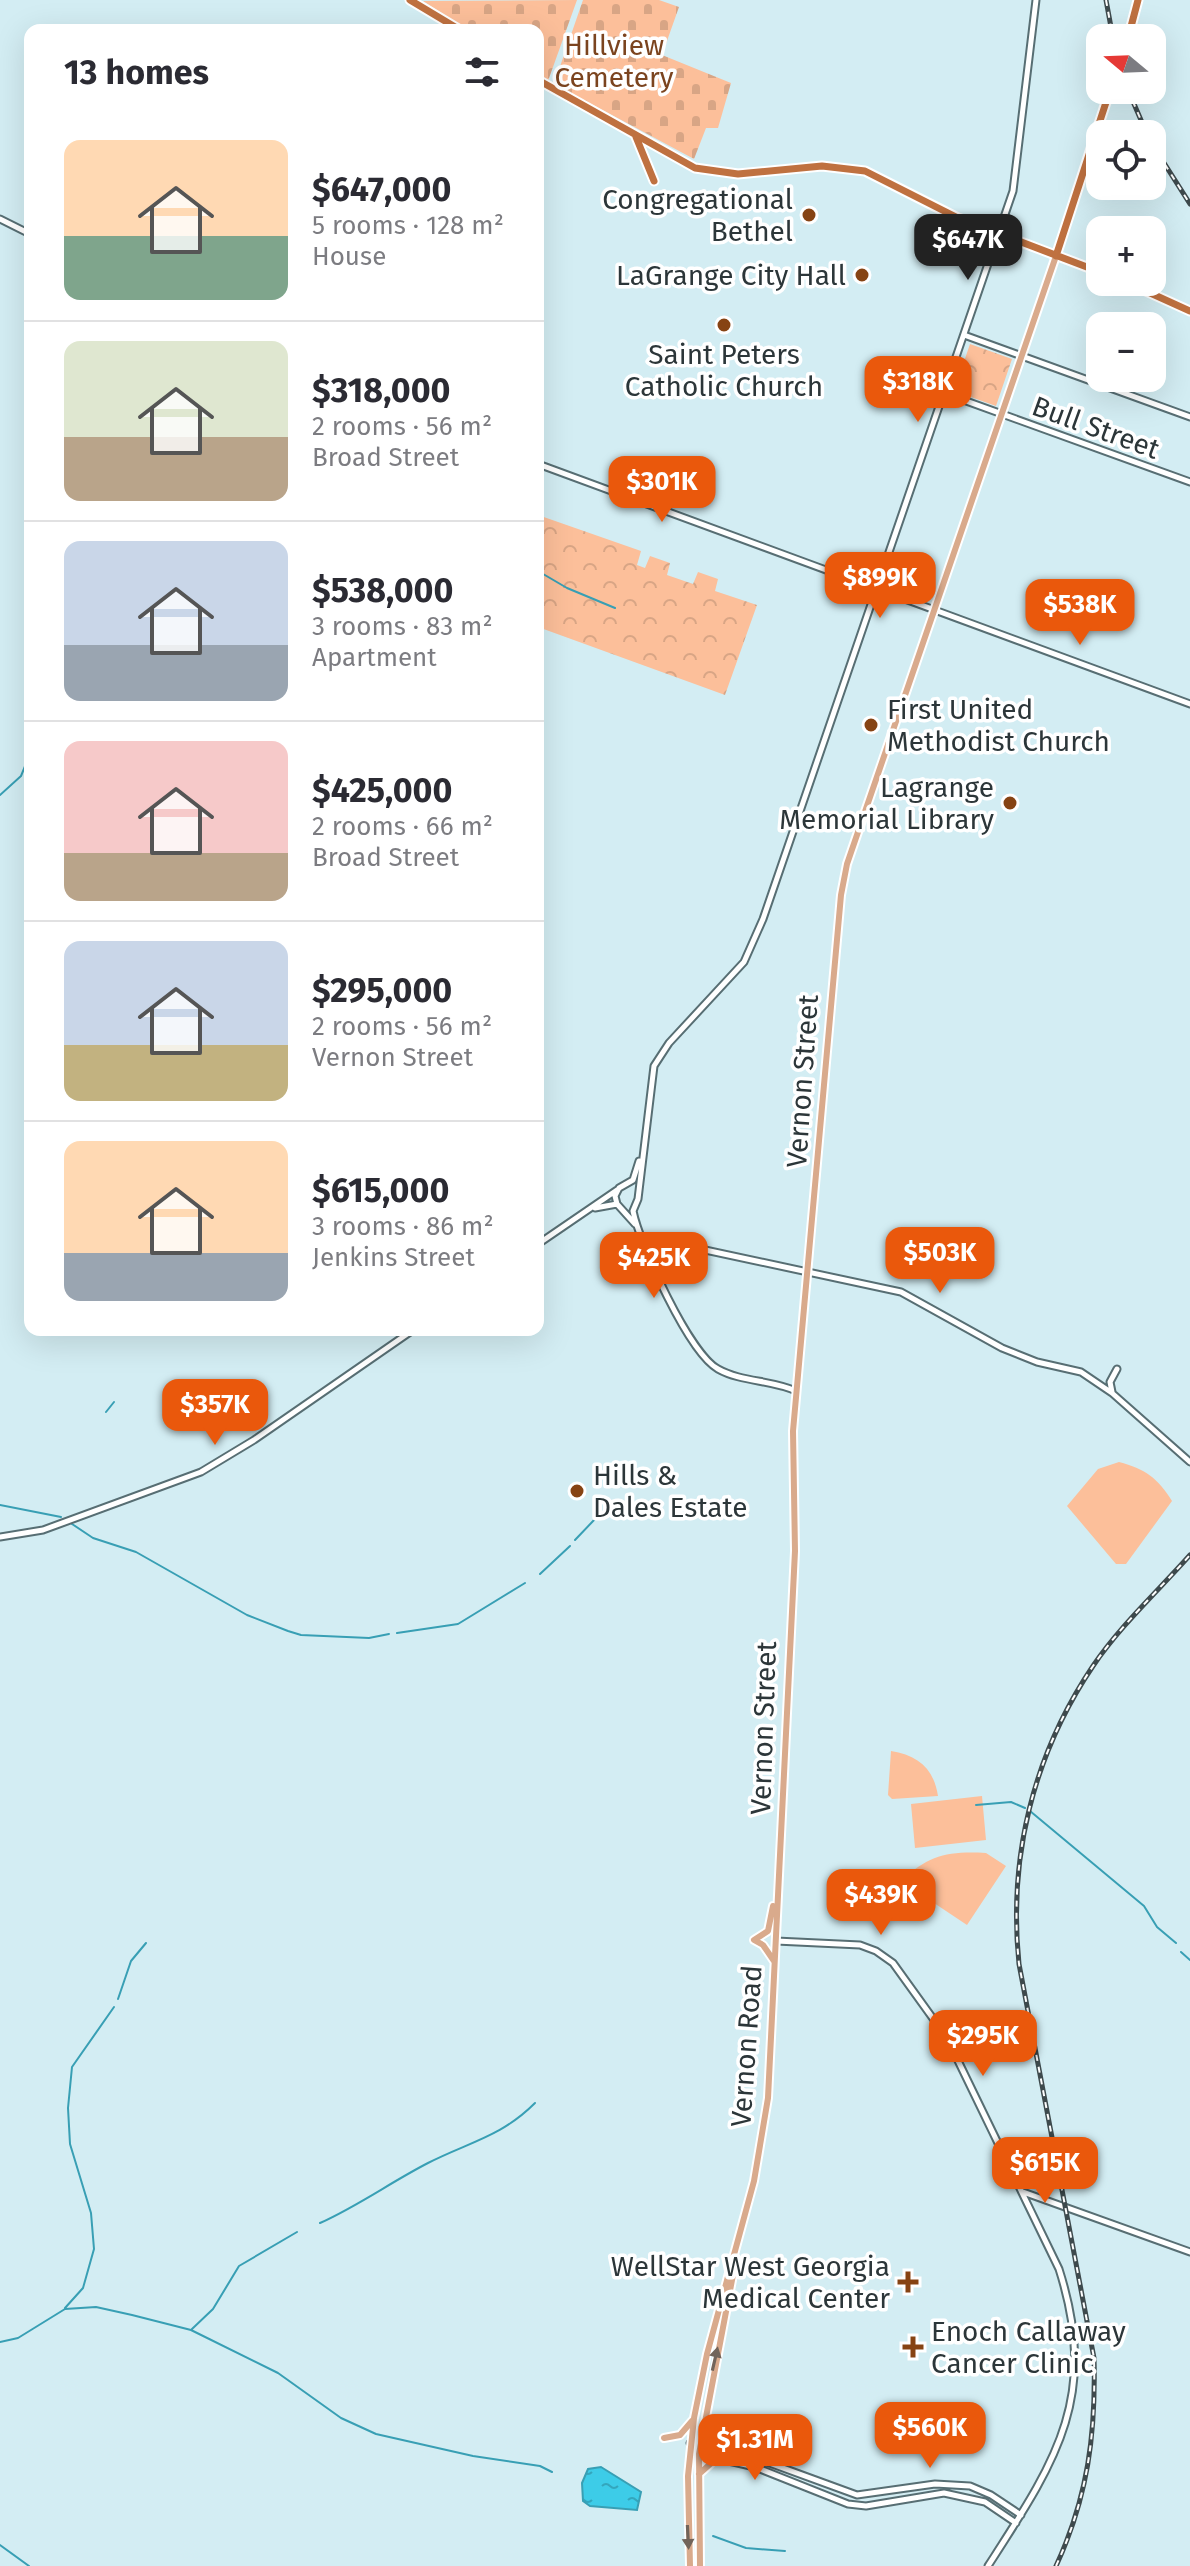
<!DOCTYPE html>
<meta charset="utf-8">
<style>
body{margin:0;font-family:"Fira Sans",sans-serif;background:#f2f2f3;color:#2b2b33;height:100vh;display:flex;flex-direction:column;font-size:30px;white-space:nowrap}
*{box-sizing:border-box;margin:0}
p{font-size:26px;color:#7c7c81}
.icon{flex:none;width:44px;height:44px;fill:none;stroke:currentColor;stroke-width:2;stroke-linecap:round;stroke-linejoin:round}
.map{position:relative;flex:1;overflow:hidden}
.drawer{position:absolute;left:24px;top:24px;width:520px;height:1312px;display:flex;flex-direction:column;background:#fff;border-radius:16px;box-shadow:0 8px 32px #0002}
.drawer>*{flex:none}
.needle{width:52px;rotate:289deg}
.buttons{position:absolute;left:1086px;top:24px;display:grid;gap:16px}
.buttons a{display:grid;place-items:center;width:80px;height:80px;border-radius:16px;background:#fff;box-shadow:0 8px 32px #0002;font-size:40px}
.price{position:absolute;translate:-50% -68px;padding:0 18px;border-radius:16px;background:#ea580c;color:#fff;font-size:26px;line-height:52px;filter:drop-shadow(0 2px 4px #0008)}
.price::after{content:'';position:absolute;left:50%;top:48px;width:24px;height:18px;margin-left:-12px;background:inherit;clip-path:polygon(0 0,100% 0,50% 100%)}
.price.active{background:#222;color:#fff}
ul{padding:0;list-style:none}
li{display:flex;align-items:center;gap:24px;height:200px;padding:0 40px}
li+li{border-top:2px solid #e1e1e2}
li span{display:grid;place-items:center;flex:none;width:224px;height:160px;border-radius:16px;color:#555}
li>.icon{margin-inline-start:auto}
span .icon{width:96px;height:96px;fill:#fffc;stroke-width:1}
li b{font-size:34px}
h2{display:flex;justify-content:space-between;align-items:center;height:96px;padding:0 40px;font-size:34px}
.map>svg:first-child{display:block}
</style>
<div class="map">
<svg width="1190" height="2566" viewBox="0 0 1190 2566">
<defs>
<pattern id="cemetery-stones" width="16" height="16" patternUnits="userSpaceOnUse" patternTransform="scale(2)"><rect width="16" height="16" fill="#fcbf9a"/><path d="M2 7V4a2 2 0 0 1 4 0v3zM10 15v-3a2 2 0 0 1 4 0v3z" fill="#d8a585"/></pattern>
<pattern id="park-crowns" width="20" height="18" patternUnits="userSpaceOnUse" patternTransform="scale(2)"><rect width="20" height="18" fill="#fcbf9a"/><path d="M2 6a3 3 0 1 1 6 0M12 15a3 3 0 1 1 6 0" fill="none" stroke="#d8a585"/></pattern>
<pattern id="water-ripples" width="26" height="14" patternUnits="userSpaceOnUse" patternTransform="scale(2)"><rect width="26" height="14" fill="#3dcce8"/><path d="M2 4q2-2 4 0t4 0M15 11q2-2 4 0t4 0" fill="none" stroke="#33a6bd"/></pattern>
</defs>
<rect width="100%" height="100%" fill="#d3edf3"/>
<path fill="#fcbf9a" d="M1119 1462C1145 1469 1158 1478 1172 1501L1126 1564H1116L1067 1506 1098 1469Z
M891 1751C918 1755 934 1769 938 1796L892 1799 888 1795Z
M982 1796 986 1840 915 1848 911 1804Z
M986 1853 1006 1866 967 1925 901 1881C929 1855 948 1851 986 1853Z"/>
<path fill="url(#cemetery-stones)" d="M577 0 548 81 538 74V30H468L423 1Z
M583 0H659L679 7 662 55 731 83 718 128H706L694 159 554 84Z"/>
<path fill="url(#park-crowns)" d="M970 344 1012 359 996 406 954 391Z
M538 515 641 551 637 565 645 568 650 556 670 563 667 575 693 584 698 572 718 579 715 591 757 605 725 695 538 627Z"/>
<path fill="url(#water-ripples)" stroke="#389fb4" stroke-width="2" d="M601 2467 641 2492 637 2510 590 2506 583 2501 582 2483 588 2469Z"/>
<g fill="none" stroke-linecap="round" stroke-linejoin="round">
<path stroke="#389fb4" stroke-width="2" d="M538 571 567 588 615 608
M0 795 21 776 30 754
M106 1412 114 1402
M0 1505 61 1517
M72 1524 93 1538 136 1552 247 1615 288 1631 301 1635 369 1638 389 1634
M575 1540 595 1519 616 1513
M540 1574 570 1546
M397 1633 458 1624 525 1583
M976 1805 1011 1802 1025 1808
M1030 1811 1144 1906 1157 1927 1176 1943
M1181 1952 1190 1960
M118 1999 131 1961 146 1943
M320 2223C358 2206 391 2182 428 2163 469 2142 501 2137 535 2103
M65 2308 83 2288 94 2249 91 2213 70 2144 68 2108 72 2067 114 2007
M192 2329 213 2309 239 2266 297 2232
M0 2342 18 2338 65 2309 96 2307 132 2315 191 2330 278 2373 341 2418 376 2434 473 2456 540 2466 552 2472
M713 2536 746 2548 785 2551
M0 2545 29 2566"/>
<g stroke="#576e73" stroke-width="9">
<path id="secondary" d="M0 219 30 234
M964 335 1190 417
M944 393 1190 482
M538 464 1190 704
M595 1208 617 1204
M635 1224 617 1204 615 1196 619 1188 633 1180 639 1161
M640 1236 901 1292 1002 1348 1037 1362 1081 1372 1112 1393 1190 1462
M538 1244 617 1190
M796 1391C772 1380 741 1382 718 1369 689 1353 640 1245 633 1211L638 1199 654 1066 669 1043 744 962 763 919 1013 191 1036 0
M1112 1392 1110 1382 1117 1369
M0 1537 43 1530 201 1472 254 1440 413 1330
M776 1941 860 1945 876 1951 893 1963 947 2038 1059 2269C1100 2398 1055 2462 988 2566
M1023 2192 1190 2252
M690 2443 742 2453 857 2495 935 2484 970 2486 991 2495 1021 2515
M698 2454 755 2467 848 2504 866 2506 944 2493 985 2502 1016 2523"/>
</g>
<g stroke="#fff" stroke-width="10">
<path id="primary" d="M773 1906 768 1931 754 1940 763 1945 774 1961
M664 2438 680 2435 692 2421
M699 2474 718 2457
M690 2566 688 2476 694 2418 707 2354 754 2181 768 2098 795 1551 793 1431 841 895 847 864 1056 256
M700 2566 699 2454 736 2259"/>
</g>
<g stroke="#fff" stroke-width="11">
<path id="highway" d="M410 0 460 30
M1128 38 1138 0
M538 80 695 168 738 174 822 166 865 171 958 218 1100 272
M636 137 654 181
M1056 256 1110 90
M1126 282 1190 311"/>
</g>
<use href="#secondary" stroke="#fff" stroke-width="5"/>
<use href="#primary" stroke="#d9aa8c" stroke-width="6"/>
<use href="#highway" stroke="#bf7140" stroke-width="7"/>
<g stroke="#3e4a4d" stroke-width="5">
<path id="rail" d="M1106 0 1113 38
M1128 90 1147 134
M1152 144 1190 204
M1056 2566C1088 2497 1096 2433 1094 2358L1019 1964C1008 1858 1033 1755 1093 1666 1120 1626 1158 1591 1190 1555"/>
</g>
<use href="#rail" stroke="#fff" stroke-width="2" stroke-dasharray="6" stroke-linecap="butt"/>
</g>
<defs><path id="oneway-solid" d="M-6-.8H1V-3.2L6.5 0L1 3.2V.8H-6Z" transform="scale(2)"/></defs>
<g fill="#71645a">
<use href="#oneway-solid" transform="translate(715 2359) rotate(-77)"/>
<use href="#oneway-solid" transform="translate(688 2537) rotate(87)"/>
</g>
<g fill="#864313" stroke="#fff" stroke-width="3">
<circle cx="809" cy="215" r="8"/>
<circle cx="862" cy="275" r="8"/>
<circle cx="724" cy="325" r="8"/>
<circle cx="871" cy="725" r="8"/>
<circle cx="1010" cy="803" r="8"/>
<circle cx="577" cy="1491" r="8"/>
<path d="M904 2270h8v8h8v8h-8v8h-8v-8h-8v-8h8z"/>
<path d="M909 2335h8v8h8v8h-8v8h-8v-8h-8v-8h8z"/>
</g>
<g text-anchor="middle" stroke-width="7" stroke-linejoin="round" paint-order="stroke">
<g font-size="28" fill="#7b441f" stroke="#fff">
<text x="614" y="55">Hillview<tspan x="614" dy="32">Cemetery</tspan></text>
</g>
<g font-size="28" fill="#2c3639" stroke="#fff" text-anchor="end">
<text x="793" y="209">Congregational<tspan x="793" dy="32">Bethel</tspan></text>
<text x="846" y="285">LaGrange City Hall</text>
<text x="724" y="364" text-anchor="middle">Saint Peters<tspan x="724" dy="32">Catholic Church</tspan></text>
<text x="887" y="719" text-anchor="start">First United<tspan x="887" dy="32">Methodist Church</tspan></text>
<text x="994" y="797">Lagrange<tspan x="994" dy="32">Memorial Library</tspan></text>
<text x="593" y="1485" text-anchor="start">Hills &amp;<tspan x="593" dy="32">Dales Estate</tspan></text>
<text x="890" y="2276">WellStar West Georgia<tspan x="890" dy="32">Medical Center</tspan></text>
<text x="931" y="2341" text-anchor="start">Enoch Callaway<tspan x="931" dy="32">Cancer Clinic</tspan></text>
</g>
<g font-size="28" fill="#2c3639" stroke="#fff">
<text transform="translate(1096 427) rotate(20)" y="10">Bull Street</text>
<text transform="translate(802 1081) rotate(-86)" y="10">Vernon Street</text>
<text transform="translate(763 1728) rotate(-88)" y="10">Vernon Street</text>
<text transform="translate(746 2046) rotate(-86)" y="10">Vernon Road</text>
</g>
</g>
</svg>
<div class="buttons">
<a><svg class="needle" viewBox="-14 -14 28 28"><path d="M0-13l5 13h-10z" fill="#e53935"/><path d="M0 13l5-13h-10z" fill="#7c7c81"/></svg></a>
<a><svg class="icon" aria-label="locate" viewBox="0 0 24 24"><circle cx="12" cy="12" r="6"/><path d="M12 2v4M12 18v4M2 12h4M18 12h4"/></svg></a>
<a>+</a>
<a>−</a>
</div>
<b class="price active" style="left:968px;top:282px">$647K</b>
<b class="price" style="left:918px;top:424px">$318K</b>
<b class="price" style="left:662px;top:524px">$301K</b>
<b class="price" style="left:880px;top:620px">$899K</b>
<b class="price" style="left:1080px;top:647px">$538K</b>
<b class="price" style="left:940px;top:1295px">$503K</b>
<b class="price" style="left:654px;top:1300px">$425K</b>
<b class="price" style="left:215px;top:1447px">$357K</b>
<b class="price" style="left:881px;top:1937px">$439K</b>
<b class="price" style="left:983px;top:2078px">$295K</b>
<b class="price" style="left:1045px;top:2205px">$615K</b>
<b class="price" style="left:930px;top:2470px">$560K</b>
<b class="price" style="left:755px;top:2482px">$1.31M</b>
<section class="drawer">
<h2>13 homes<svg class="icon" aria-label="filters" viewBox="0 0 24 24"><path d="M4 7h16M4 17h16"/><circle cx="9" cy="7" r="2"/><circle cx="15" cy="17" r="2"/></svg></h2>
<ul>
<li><span style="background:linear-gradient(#ffd9b3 60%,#7fa58c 0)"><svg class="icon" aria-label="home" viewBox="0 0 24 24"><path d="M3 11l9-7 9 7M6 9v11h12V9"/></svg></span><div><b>$647,000</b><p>5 rooms · 128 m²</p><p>House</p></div></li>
<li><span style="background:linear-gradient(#dfe7d0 60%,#b9a48a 0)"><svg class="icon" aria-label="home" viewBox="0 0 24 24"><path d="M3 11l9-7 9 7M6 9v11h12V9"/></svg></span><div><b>$318,000</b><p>2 rooms · 56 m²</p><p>Broad Street</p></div></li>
<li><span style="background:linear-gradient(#c9d6e8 65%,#9aa5b1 0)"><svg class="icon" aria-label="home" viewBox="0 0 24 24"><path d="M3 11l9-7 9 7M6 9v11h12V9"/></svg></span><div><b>$538,000</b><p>3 rooms · 83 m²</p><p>Apartment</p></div></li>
<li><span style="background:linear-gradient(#f6c9c9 70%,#b9a48a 0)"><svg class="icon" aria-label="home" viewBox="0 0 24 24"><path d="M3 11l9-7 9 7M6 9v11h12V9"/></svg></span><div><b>$425,000</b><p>2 rooms · 66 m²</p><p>Broad Street</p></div></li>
<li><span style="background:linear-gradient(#c9d6e8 65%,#c2b280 0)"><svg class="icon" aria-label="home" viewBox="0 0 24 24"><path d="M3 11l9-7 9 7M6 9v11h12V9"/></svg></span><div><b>$295,000</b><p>2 rooms · 56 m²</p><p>Vernon Street</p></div></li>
<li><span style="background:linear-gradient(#ffd9b3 70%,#9aa5b1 0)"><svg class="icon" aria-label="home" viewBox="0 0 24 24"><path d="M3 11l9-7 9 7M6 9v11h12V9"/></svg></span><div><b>$615,000</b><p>3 rooms · 86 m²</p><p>Jenkins Street</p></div></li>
</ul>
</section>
</div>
